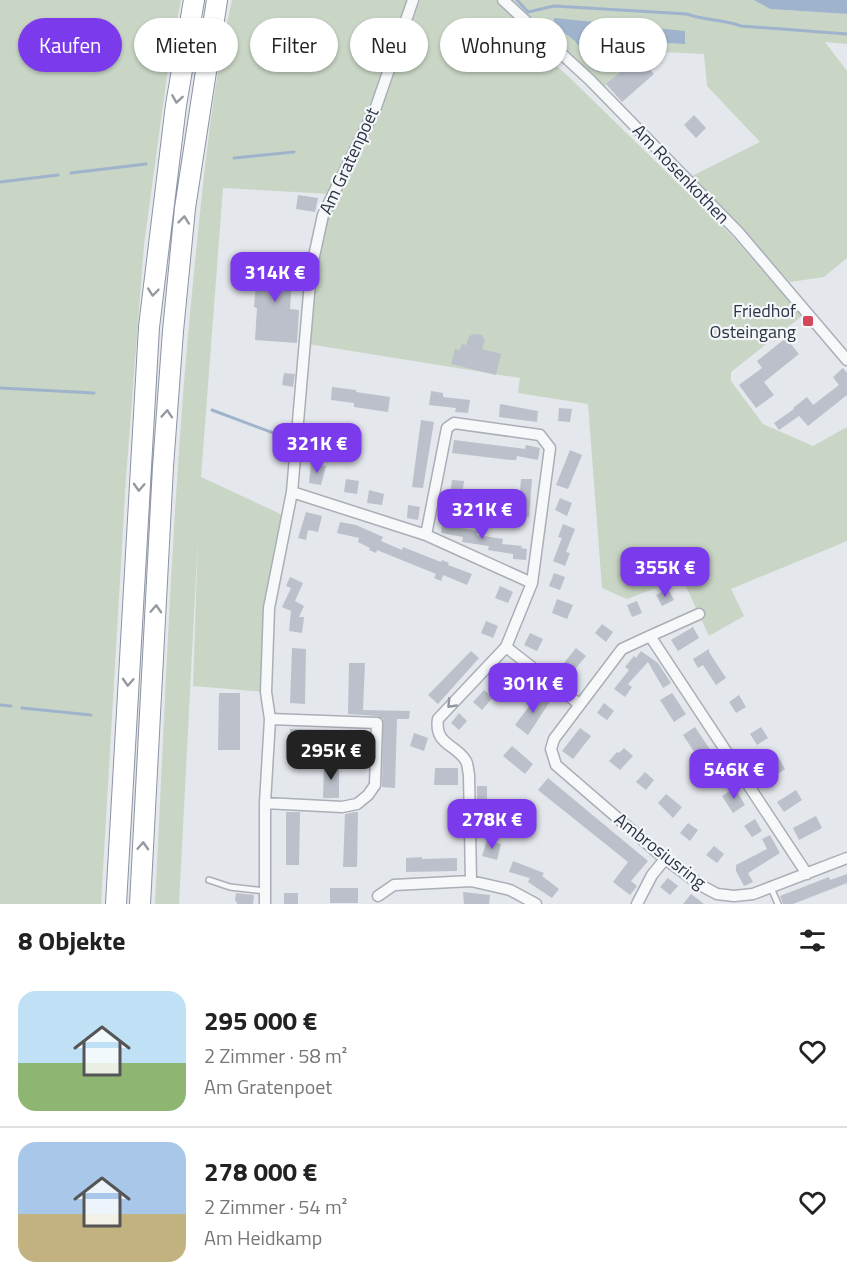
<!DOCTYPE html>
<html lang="de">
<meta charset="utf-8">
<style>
body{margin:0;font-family:"Titillium Web",sans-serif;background:#f2f2f2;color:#222;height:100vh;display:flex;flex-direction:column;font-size:22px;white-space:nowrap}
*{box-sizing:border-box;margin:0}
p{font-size:20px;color:#767676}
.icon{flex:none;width:33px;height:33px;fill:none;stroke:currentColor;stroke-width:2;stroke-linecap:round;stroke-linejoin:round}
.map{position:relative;height:904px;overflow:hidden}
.drawer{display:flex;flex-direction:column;background:#fff;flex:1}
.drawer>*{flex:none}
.hud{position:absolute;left:18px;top:18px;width:812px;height:54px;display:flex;gap:12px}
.price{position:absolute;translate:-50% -51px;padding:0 14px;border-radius:12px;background:#7c3aed;color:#fff;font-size:20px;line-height:39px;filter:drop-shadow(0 2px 3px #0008)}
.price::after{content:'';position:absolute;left:50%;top:36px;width:18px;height:14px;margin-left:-9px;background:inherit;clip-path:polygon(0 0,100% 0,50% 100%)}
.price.active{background:#222;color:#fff}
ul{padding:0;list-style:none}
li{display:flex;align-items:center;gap:18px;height:150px;padding:0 18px}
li+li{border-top:2px solid #e0e0e0}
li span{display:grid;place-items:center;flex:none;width:168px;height:120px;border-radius:18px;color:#555}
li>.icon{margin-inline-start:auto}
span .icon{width:72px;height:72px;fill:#fffc;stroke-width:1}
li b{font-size:26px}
h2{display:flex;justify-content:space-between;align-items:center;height:72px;padding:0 18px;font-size:26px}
.chip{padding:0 21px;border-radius:27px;background:#fff;box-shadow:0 2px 4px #0004;font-size:21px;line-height:54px}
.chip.active{background:#7c3aed;color:#fff}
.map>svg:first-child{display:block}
</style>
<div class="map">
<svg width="847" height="904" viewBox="0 0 847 904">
<rect width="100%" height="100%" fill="#e4e7ec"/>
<path fill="#c9d6c5" d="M0 0H181L167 76 144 245 126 478 101 904H0Z
M232 0H407L373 105 331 194 223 188 201 477 287 517 269 608 266 692 193 686 198 538 179 904H155C166 690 173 475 195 262 204 175 212 86 232 0Z
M420 0H754L770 9 847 14V44L825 42 847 71V258L824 277 790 282 690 177 760 142 707 86 704 54 639 51 604 87 532 17 511 26 569 77 734 238 802 316 731 372V381L763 424 813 446 847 427V541L731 589 744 616 709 636 682 578 627 599 602 588 588 404 518 393 520 378 308 344 315 270 326 217 379 108Z"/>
<path fill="#9fb4cc" d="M754 0H847V14L770 9Z
M554 18 685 31V44L635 41 598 72 575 41 554 25Z"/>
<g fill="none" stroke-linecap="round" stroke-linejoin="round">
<path stroke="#9fb4cc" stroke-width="3" d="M517 0 528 12 554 6 687 14C706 21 722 19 741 26L847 34
M234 158 294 152
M71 173 146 164
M0 182 58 175
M0 388 94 393
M212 410 292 440
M0 705 11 706
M22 708 91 715"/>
</g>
<path fill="#bbc0ca" d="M638 56 654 74 622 102 606 84Z
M694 115 706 128 696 138 684 125Z
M298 195 318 198 315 212 296 209Z
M258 260 293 262 290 309 299 310 297 343 255 340 257 308 254 307Z
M474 334 482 335 485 340 482 349 501 354 496 375 451 364 455 349 460 350 462 344 466 345 469 336Z
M786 338 799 354 764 382 774 395 756 408 739 385 762 368 757 361Z
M843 368 847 373V395L808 426 799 416 779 430 774 423 794 409 793 408 807 397 813 405 839 385 833 377Z
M284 373 295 374 293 387 282 385Z
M332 387 356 390V392L390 397 388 412 354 407V403L331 400Z
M431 391 443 393V397L470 400 468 413 455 412 456 408 429 405Z
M500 404 538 411 537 422 499 417Z
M559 408 572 409 570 422 558 421Z
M421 420 434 422 423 488 412 487Z
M317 435 330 437 329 449 316 448Z
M454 440 525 449 526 445 540 448 538 460 517 456 516 460H511L452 453Z
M570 450 582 455 568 489 556 485Z
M311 464 326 466 321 485 309 483Z
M346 479 359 481 357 494 344 492Z
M521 479H532L529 517 518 516Z
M452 480 464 481 462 496 450 494Z
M369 490 384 494 382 505 367 503Z
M560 498 572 503 567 516 555 510Z
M408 505 420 507 418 520 407 518Z
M306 512 322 516 318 532 308 530 306 540 298 538Z
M443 517 457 519 455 527 478 531 477 535 503 539 502 544 522 546 521 548 527 549 526 560 513 559V554L488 550 489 546 462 542 463 537 441 533Z
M340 522 356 525 383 537 381 541 402 550 403 547 441 562 442 560 449 563 448 565 472 574 467 585 443 575 441 581 434 578 436 574 377 550 376 553 369 550 370 548 358 542 359 538 337 533Z
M563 524 575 529 566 552 570 553 565 566 553 561 562 538 558 537Z
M554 573 565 577 560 590 549 586Z
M290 577 303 583 295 601 304 606 299 617H304L302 633 289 631 291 611 282 607 291 588 286 586Z
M500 586 513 592 508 603 495 598Z
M668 589 674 600 662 606 656 595Z
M557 599 573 605 567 619 552 613Z
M637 601 642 613 632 617 627 605Z
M486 621 498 626 493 638 481 633Z
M602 624 613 632 606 642 595 633Z
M693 627 699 638 678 651 671 640Z
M530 633 543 639 537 651 524 645Z
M292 648 306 649 305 704 290 703Z
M576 648 586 656 570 675 560 668Z
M709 649V652L726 678 716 685 703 665 698 668 693 659Z
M471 651 479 658 438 704 428 695Z
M641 651 658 663 671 683 663 688 648 662 628 684 632 687 625 697 614 689 629 670 625 667 634 656 636 658Z
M349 663H365L363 710 410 711 409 719H397L395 788 382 787 383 719 377 716 348 714Z
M502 667 512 676 503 686 493 677Z
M484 690 493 697 482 710 473 702Z
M540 692 551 700 528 735 515 725Z
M219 693H240V750H218Z
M672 693 686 714 674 722 660 700Z
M739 695 746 707 736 713 729 702Z
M604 703 614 711 607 720 597 713Z
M459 713 467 721 459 730 451 723Z
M695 727 727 775 715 783 683 735Z
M761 727 768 738 757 745 750 734Z
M580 728 591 736 573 759 562 751Z
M290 729 344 730V747L290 746Z
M414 733 428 738 424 751 410 746Z
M512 746 533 764 525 774 503 756Z
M624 748 633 756 620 770 609 761 617 752 619 753Z
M778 757 785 769 775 776 767 764Z
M324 763H339V798H323Z
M435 768H458V785H434Z
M645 772 654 780 646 790 636 782Z
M548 778 648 861 631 881 637 886 630 895 613 882 628 862 538 790Z
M477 786H487V826H477Z
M735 788 745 805 733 813 722 796Z
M796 790 802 800 784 812 777 802Z
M666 794 682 807 673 818 658 803Z
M286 812H300L299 865H286Z
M355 812H358L357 867H343L345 814Z
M816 816 822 828 799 840 793 828Z
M755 819 762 831 752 837 744 826Z
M688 823 698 830 690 841 680 833Z
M770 835 780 853 748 873 753 882 744 886 736 871V865L767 849 762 839Z
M487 840 501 844 497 860 482 856Z
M714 846 724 854 717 863 706 855Z
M422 857V859L457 858V871L406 872V858Z
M513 861 544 873 542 876 559 889 552 898 528 882 530 878 509 872Z
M847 874V883L793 904H783L780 896 829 877 830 880Z
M668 878 678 886 670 895 660 887Z
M330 888H358V903H330Z
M463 892 490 895 489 904H464Z
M236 893 254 895 253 904H237V902L235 901Z
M284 893H298V904H284Z
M691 894 704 904H683Z"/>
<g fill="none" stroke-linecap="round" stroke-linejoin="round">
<g stroke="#a9aeb7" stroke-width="8">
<path id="service" d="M209 880 230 887 265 891
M771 888 778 904"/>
</g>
<g stroke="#a9aeb7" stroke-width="13">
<path id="minor" d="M503 0 590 80 739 233 847 360
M292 492 426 535 532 583 506 647 438 719C434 745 456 744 466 761 468 764 468 771 469 775L471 881
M426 535 447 428 454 423 540 435 550 448 532 583
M650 636 699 614
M506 647 579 704
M265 803 342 807 357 804 368 795 375 785 377 723 270 719
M807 874 650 636 622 649 554 739 551 749 556 765 665 859 702 886 717 894 734 896 753 894 847 858
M378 896 394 885 471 881 510 890 536 904
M265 904V803L270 719 266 692 269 608 292 492 311 270 323 215 376 107 413 0
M637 904 652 875 665 859"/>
</g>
<g stroke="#8b94a3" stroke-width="22">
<path id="motorway" d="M116 904 149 327 176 105 194 0
M140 904 163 467 173 331 185 208 217 0"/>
</g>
<use href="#service" stroke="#f7f8fa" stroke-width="5"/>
<use href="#minor" stroke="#f7f8fa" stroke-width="10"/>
<use href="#motorway" stroke="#fff" stroke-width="20"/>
</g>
<defs><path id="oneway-chevron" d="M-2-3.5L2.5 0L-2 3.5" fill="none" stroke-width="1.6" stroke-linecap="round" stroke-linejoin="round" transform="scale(1.5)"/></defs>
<g stroke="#959aa2">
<use href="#oneway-chevron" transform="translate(177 99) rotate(99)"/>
<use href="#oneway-chevron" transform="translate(184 220) rotate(-84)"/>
<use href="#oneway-chevron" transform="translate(153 292) rotate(96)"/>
<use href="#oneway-chevron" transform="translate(167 414) rotate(-86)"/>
<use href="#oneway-chevron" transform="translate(139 487) rotate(93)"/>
<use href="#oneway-chevron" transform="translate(156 609) rotate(-87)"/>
<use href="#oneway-chevron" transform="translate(128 682) rotate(93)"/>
<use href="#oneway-chevron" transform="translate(143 846) rotate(-87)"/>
</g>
<use stroke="#9196a0" href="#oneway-chevron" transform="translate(451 704) rotate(134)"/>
<rect fill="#d1495b" stroke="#f4f6f9" stroke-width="2" x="802" y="315" width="12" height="12" rx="3"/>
<g text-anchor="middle" stroke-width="4.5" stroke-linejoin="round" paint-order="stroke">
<g font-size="18" fill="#2b3445" stroke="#f4f6f9">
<text transform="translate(349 161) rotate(-65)" y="6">Am Gratenpoet</text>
<text transform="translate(681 174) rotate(46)" y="6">Am Rosenkothen</text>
<text transform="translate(660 851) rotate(38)" y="6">Ambrosiusring</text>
</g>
<g font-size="18" fill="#2b3445" stroke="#f4f6f9" text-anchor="end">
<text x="796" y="317">Friedhof<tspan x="796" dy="21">Osteingang</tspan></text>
</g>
</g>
</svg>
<b class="price" style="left:275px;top:303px">314K €</b>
<b class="price" style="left:317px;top:474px">321K €</b>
<b class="price" style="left:482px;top:540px">321K €</b>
<b class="price" style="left:665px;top:598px">355K €</b>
<b class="price" style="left:533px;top:714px">301K €</b>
<b class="price active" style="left:331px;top:781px">295K €</b>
<b class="price" style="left:734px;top:800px">546K €</b>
<b class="price" style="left:492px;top:850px">278K €</b>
<div class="hud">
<a class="chip active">Kaufen</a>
<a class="chip">Mieten</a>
<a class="chip">Filter</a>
<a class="chip">Neu</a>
<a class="chip">Wohnung</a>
<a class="chip">Haus</a>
</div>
</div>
<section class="drawer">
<h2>8 Objekte<svg class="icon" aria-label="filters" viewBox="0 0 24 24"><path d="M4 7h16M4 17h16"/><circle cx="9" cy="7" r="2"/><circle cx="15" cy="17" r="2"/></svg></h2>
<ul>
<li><span style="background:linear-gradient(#bfe0f5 60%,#8fb573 0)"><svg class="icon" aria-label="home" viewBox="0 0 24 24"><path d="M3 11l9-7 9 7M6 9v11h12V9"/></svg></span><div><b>295 000 €</b><p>2 Zimmer · 58 m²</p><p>Am Gratenpoet</p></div><svg class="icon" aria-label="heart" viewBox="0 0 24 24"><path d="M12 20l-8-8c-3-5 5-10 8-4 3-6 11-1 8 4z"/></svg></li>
<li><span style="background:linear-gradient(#a9c7e8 60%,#c2b280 0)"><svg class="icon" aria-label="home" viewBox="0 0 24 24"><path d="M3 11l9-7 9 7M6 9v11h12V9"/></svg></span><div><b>278 000 €</b><p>2 Zimmer · 54 m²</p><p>Am Heidkamp</p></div><svg class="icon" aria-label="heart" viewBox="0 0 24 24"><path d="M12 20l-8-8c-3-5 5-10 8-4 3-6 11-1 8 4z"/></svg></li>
</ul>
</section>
